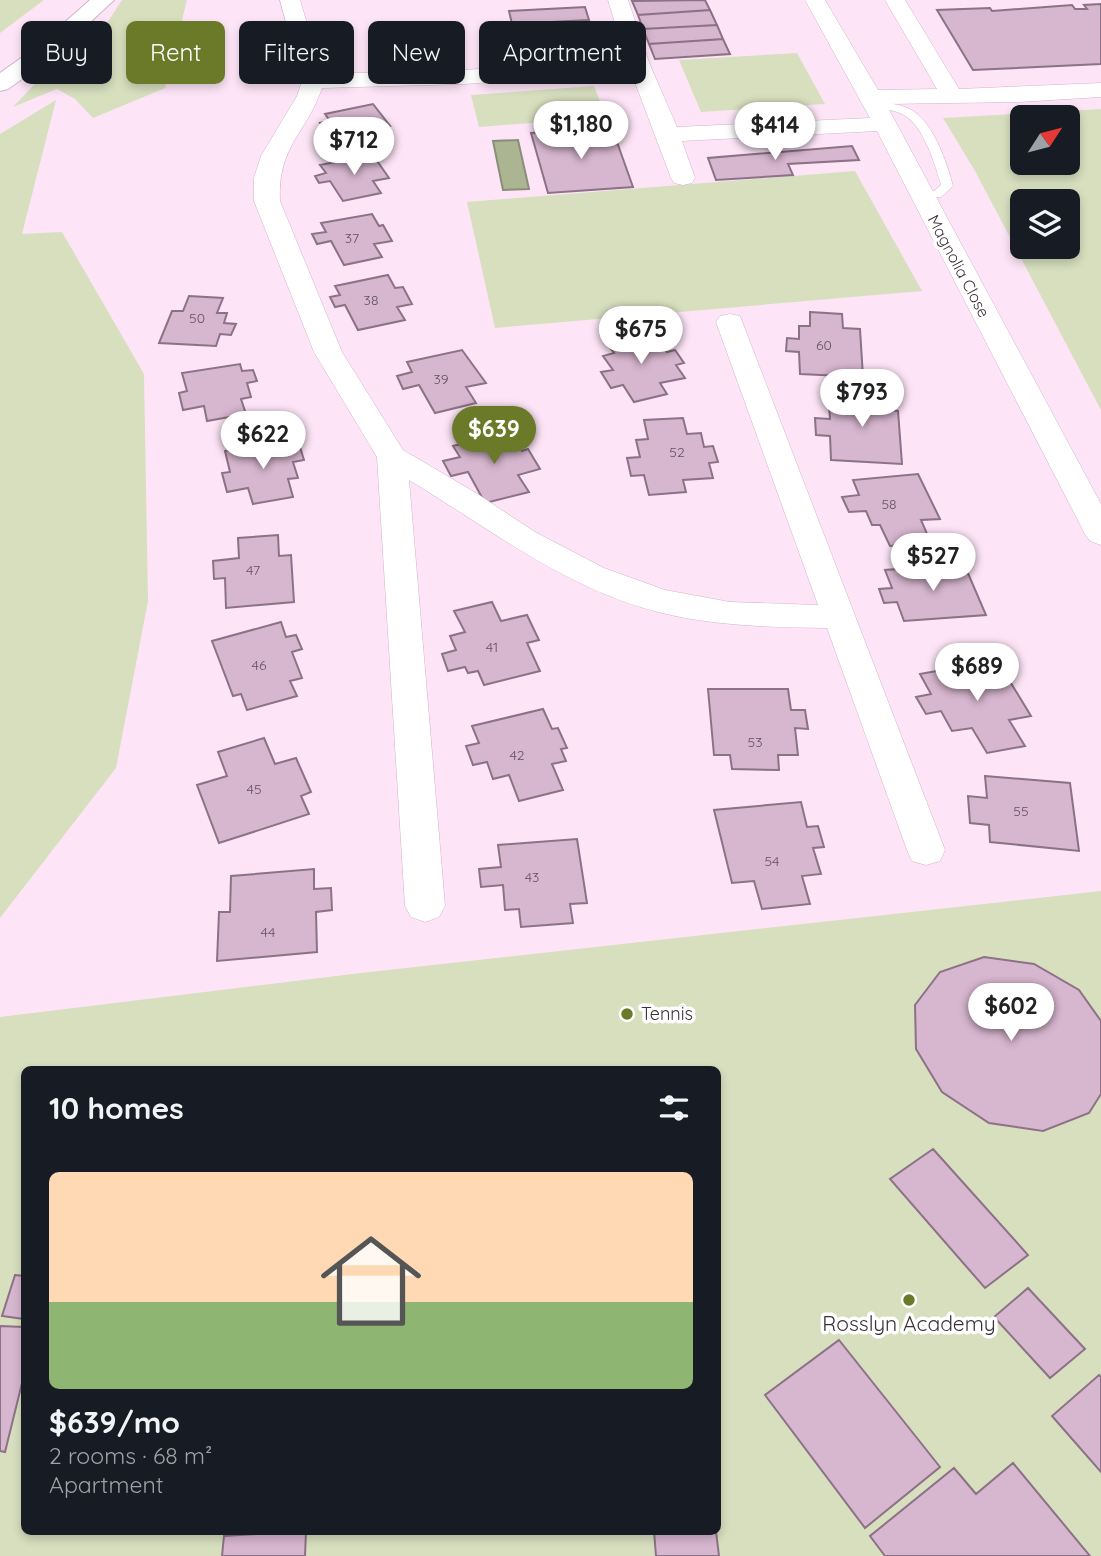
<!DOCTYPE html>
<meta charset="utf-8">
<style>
body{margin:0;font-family:Quicksand,sans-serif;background:#242831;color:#f1f3f6;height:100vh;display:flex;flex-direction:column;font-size:26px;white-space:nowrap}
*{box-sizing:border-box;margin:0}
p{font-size:23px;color:#9ea1a6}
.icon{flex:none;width:38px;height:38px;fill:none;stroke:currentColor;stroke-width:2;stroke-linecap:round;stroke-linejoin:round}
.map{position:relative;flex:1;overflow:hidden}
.drawer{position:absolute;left:21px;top:1066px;width:700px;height:469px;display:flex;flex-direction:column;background:#171b24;border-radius:10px;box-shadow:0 4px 10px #0003}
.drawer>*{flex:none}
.top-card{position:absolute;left:21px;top:21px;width:700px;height:63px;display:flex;gap:14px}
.needle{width:46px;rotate:54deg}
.buttons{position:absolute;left:1010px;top:105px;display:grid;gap:14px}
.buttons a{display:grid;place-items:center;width:70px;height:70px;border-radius:10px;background:#171b24;box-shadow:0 4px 10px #0003;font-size:35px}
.price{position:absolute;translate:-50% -60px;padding:0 16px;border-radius:24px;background:#fff;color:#222;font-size:23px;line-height:46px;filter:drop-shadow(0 2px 4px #0008)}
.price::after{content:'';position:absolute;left:50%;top:42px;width:21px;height:16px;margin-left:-10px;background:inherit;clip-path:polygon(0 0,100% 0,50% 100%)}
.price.current{background:#6b7a28;color:#fff}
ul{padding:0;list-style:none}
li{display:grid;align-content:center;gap:14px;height:371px;padding:0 28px}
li+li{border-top:2px solid #363941}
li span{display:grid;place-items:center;height:217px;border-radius:10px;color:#555}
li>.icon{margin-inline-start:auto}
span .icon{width:126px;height:126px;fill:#fffc;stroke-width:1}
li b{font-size:30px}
h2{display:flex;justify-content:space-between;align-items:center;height:84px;padding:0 28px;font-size:30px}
.tag{padding:0 24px;border-radius:10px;background:#171b24;box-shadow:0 4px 10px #0003;font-size:24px;line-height:63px}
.tag.current{background:#6b7a28;color:#fff}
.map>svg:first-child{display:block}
</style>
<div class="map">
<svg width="1101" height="1556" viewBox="0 0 1101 1556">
<rect width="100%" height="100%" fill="#fde5f7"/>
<path fill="#d7dfbf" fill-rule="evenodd" d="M0 0H44L0 33Z
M122 0H187L165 88 93 118 75 99 57 89 13 107 45 73 109 20Z
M797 53 825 104 701 112 679 60Z
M594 86 606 117 479 127 471 95Z
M56 100 22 234 62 232 144 374 148 601 116 768 0 918V134Z
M1101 109V410L975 171 943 118ZM1022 117H1068V163H1022ZM1022 201H1068V247H1022Z
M855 171 922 291 495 328 467 202Z
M1101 891V1556H0V1017L361 973ZM24 1069H718V1531H24Z"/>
<path fill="#acb592" stroke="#8b8d78" stroke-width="2" d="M518 140 529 189 503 190 493 141Z"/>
<path fill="#d7b6cf" stroke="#8c7286" stroke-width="2" d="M705 0 710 10 638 15 632 1Z
M1101 4V64L973 70 937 10 990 8 992 11 1072 5 1075 9H1087L1084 5Z
M585 7 589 20 512 24 509 11Z
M710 10 717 25 643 29 638 15Z
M589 20 594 34 516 38 512 24Z
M717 25 723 39 649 44 643 29Z
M594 34 598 47 519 52 516 38Z
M723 39 730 54 655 59 649 44Z
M598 47 603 61 523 66 519 52Z
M373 104 390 126 377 129 385 140 349 147 336 130 326 132 320 123 330 121 325 114Z
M612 128 633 187 548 193 531 133Z
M852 146 859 160 788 164 793 175 716 180 708 158Z
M373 155 389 178 373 181 381 193 343 201 330 181 319 183 315 176 326 173 320 165Z
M372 214 379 226 383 225 392 241 374 244 382 257 344 265 331 241 317 244 312 234 326 232 321 223Z
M388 275 395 288 403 287 412 304 397 307 405 320 358 330 345 305 335 307 330 297 340 295 335 286Z
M189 296 223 298 217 313H227L224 323 236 324 231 335 220 334 216 346 159 343 172 311H183Z
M810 312 842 314 843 328 860 329 863 377 800 374 799 352 786 351 787 338 799 339V326H810Z
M637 330 647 344 659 341 667 352 675 350 684 363 676 365 685 378 660 383 667 394 634 402 623 385 611 388 601 372 613 370 603 356 614 353 603 338Z
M462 350 486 383 466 387 476 403 435 413 419 385 403 389 397 376 412 372 407 362Z
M240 364 242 371 253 370 257 381 247 383 251 397 241 399 246 414 207 421 204 406 183 410 179 393 187 391 182 373Z
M843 388 879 390 880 409 898 411 902 464 831 460 830 436 816 435 815 418 830 419 829 406 844 407Z
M683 418 687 434 701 433 704 447 713 446 718 462 709 463 713 478 683 480 686 492 649 495 644 475 631 476 627 458 640 457 636 440 648 439 644 420Z
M511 432 522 451 528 449 540 469 518 475 529 492 485 503 468 472 451 476 443 461 460 457 453 446Z
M286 441 288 450 300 447 304 460 293 462 298 478 288 479 293 497 253 504 248 488 227 492 222 473 230 472 225 451Z
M918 474 940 519 921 520 931 543 890 546 880 525H872L866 511 849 512 842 497 859 495 853 480Z
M278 535 279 556 291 555 294 602 226 608 225 578 214 579 213 561 239 558 238 538Z
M964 564 986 615 904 621 897 602 884 603 879 589 892 588 885 570Z
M492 602 501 621 527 615 539 640 527 643 540 671 484 685 478 671 468 673 465 667 448 671 442 654 456 650 450 636 465 632 454 611Z
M281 622 286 637 296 635 302 649 292 652 302 678 290 681 297 696 247 710 241 694 233 696 212 641Z
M997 660 1031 716 1009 720 1025 746 987 753 972 728 952 731 941 711 926 714 916 697 931 694 920 674Z
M708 689H788L791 710H805L808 729 795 728 798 755H778L779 770 732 769 730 755H714Z
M543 709 552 729 558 728 567 748 561 749 566 761 552 764 563 790 519 801 509 775 493 779 487 762 473 765 466 746 479 743 472 726Z
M264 738 275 764 296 758 311 792 301 796 309 814 219 843 197 785 227 776 218 752Z
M985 776 1070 783 1079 851 990 842 989 825 970 823 968 796 987 798Z
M801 802 807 827 818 826 824 847 813 848 821 874 802 876 810 904 762 909 754 881 732 883 714 810Z
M577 839 587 903 570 904 573 923 521 927 519 909 505 910 503 885 481 887 479 869 501 867 498 845Z
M314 869V889L331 888 332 910 316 912 317 952 217 961 219 912H230L231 876Z
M984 957 1034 964 1079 990 1101 1021V1094L1089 1113 1043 1131 989 1123 942 1092 916 1049 915 1005 940 972Z
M933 1149 1028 1255 985 1288 890 1179Z
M15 1275 24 1276V1319L2 1316Z
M1028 1288 1085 1349 1050 1378 994 1317Z
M0 1326 24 1327V1375L5 1452 0 1451Z
M839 1340 940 1467 865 1528 765 1395Z
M1099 1375 1101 1377V1472L1052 1416Z
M1013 1463 1090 1556H885L870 1536 954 1468 976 1494Z
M306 1531 305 1556H222L224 1536Z
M654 1531H716L719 1556H656Z"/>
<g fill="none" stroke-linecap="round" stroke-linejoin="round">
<g stroke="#d1b4ca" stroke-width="1">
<path id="lane" d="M875 102C888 103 902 104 913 111 934 124 947 163 953 186L941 197 918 199V193L934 191 941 185C935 164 924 127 904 115 894 109 882 110 871 107L869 105Z"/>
</g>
<g stroke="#d1b4ca" stroke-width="1">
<path id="street" d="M280 0H300L322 74 464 70 626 59 608 0H628L650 65 677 127 870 118 805 0H825L878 90 937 89 885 0H905L959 89 1101 83V97L1019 102 886 104 1101 504V545L1090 541 1085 534 877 131 682 141 695 178 692 183 683 185 674 183 671 178 631 72 464 84 322 88C307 133 277 146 280 201L342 352 403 450 476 493 535 532 604 568 665 590 730 602 818 605 716 322 720 316 730 314 740 316 945 850 940 861 926 865 912 861 907 850 827 628C770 627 713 626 658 612 565 588 490 529 409 480L445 906 439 917 425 922 411 917 405 906 377 457 314 352 254 201V178L261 156 297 96 302 81Z"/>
</g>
<g stroke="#d1b4ca" stroke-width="2">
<path id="secondary" d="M90 0H114L54 56 8 89 0 91V73L38 46Z"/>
</g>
<use href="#lane" fill="#fff" fill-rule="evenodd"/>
<use href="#street" fill="#fff" fill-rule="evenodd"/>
<use href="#secondary" fill="#fff" fill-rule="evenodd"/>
</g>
<g fill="#6b7a28" stroke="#fff" stroke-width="2.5">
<circle cx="627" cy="1014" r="7"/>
<circle cx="909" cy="1300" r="7"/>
</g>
<g text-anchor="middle" stroke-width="7" stroke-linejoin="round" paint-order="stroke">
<g font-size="14" fill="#64525f">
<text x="352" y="243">37</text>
<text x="371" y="305">38</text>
<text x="197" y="323">50</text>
<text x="824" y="350">60</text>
<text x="441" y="384">39</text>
<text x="677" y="457">52</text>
<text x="889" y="509">58</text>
<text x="253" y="575">47</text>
<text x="492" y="652">41</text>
<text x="259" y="670">46</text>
<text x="755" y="747">53</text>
<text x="517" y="760">42</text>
<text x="254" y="794">45</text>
<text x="1021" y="816">55</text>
<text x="772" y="866">54</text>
<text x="532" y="882">43</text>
<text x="268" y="937">44</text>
</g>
<g font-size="16" fill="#3d313a" stroke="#fff">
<text transform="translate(959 266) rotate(62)" y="6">Magnolia Close</text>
</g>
<g font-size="18" fill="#3d313a" stroke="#fff" text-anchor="start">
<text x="641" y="1020">Tennis</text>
</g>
<g font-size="21" fill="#3d313a" stroke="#fff">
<text x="909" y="1331">Rosslyn Academy</text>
</g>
</g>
</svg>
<div class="buttons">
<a><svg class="needle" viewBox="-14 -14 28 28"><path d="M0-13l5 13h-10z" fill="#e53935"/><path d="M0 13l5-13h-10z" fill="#9ea1a6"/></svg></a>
<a><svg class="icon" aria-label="layers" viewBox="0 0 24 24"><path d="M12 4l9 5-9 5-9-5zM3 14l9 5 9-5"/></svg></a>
</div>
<b class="price" style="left:581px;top:161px">$1,180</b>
<b class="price" style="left:775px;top:162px">$414</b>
<b class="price" style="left:354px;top:177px">$712</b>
<b class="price" style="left:641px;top:366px">$675</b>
<b class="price" style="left:862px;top:429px">$793</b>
<b class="price current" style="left:494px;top:466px">$639</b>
<b class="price" style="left:263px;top:471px">$622</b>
<b class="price" style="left:933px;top:593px">$527</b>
<b class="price" style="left:977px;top:703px">$689</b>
<b class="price" style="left:1011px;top:1043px">$602</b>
<div class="top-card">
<a class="tag">Buy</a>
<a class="tag current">Rent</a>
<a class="tag">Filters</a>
<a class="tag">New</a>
<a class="tag">Apartment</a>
</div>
<section class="drawer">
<h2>10 homes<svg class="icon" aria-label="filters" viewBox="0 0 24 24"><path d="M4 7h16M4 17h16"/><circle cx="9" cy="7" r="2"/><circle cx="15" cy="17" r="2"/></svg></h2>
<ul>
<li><span style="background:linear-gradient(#ffd9b3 60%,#8fb573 0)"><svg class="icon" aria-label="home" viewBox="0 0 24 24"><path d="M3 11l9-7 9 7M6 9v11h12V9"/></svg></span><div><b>$639/mo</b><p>2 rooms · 68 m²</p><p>Apartment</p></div></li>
</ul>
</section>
</div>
